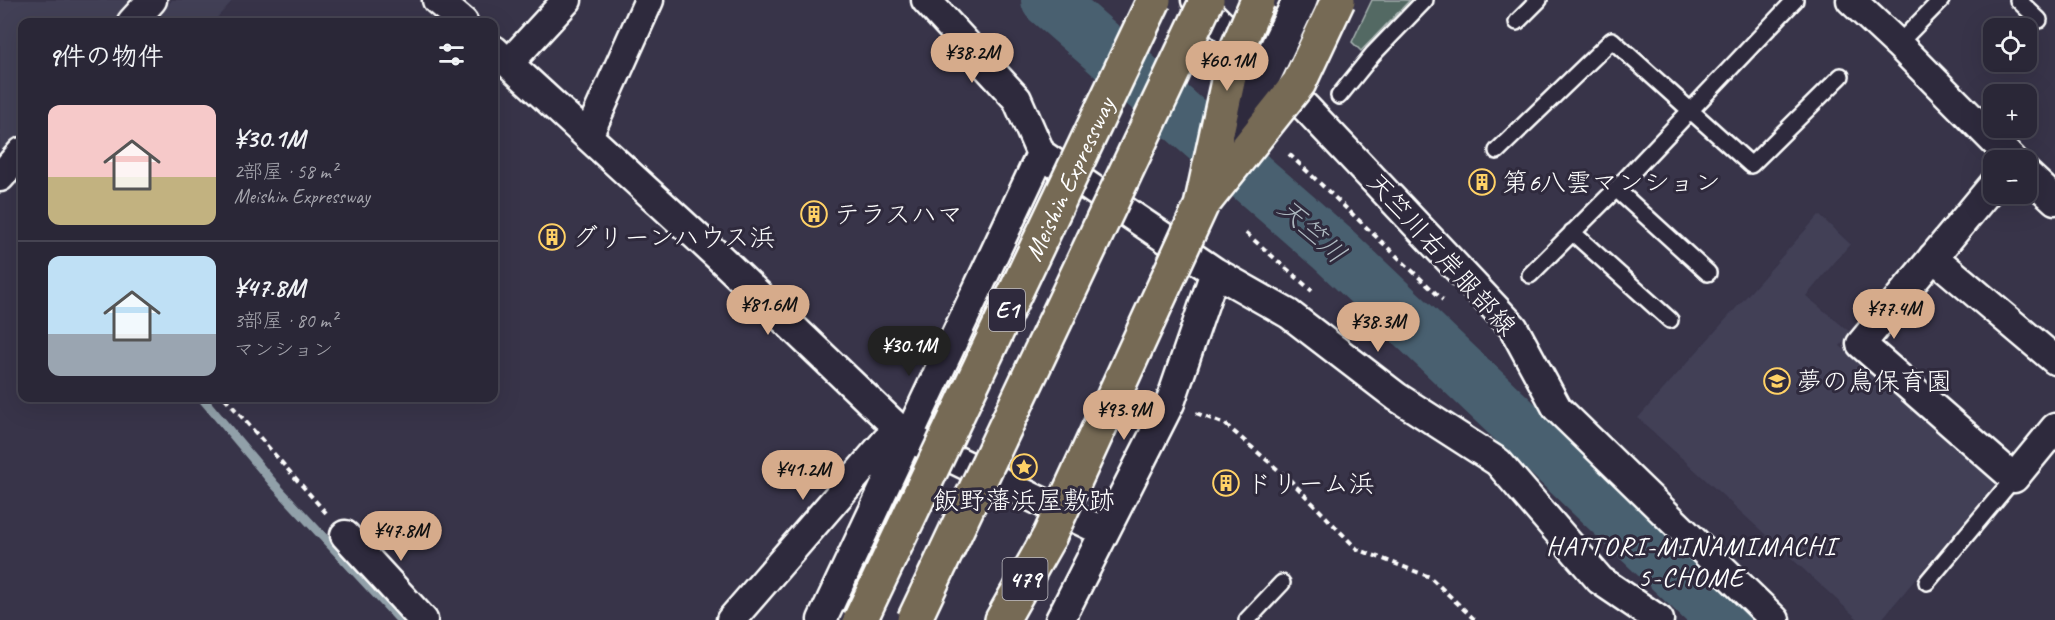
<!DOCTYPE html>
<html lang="ja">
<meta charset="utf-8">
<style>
body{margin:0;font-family:Caveat,"Klee One",sans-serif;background:#363342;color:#f1f3f6;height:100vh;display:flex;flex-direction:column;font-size:22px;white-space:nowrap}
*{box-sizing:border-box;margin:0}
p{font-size:20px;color:#a5a5ad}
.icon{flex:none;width:33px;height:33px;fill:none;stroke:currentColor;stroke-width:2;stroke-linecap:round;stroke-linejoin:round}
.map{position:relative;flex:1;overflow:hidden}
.panel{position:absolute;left:18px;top:18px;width:480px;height:384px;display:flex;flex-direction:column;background:#2a2737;border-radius:12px;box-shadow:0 6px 24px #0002,0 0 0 2px #464452}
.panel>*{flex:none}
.fabs{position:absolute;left:1983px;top:18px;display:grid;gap:12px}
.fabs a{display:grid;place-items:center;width:54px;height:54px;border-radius:12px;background:#2a2737;box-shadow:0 6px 24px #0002,0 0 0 2px #464452;font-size:30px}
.price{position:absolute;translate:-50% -51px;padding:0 14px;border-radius:21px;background:#d6ab8b;color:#111;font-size:20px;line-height:39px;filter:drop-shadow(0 2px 3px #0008)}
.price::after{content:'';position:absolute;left:50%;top:36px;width:18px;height:14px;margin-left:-9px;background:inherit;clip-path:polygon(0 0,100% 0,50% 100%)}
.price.on{background:#222;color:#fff}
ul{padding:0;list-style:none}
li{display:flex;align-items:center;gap:18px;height:150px;padding:0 30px}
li+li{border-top:2px solid #464452}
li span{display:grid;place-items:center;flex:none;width:168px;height:120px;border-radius:12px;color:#555}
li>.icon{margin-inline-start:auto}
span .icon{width:72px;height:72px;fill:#fffc;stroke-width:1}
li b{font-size:26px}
h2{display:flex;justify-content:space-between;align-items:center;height:72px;padding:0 30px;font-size:26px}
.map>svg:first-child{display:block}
</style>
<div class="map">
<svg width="2055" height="620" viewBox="0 0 2055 620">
<rect width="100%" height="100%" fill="#383449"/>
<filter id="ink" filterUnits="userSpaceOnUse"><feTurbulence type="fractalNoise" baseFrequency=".0167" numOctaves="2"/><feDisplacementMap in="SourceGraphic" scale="12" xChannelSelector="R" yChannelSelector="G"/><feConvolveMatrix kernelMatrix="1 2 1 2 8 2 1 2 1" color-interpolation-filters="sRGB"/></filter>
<g filter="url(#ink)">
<path fill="#424057" d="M0 0H135L116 22H22V131L0 157Z
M172 0H233L213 22H153Z
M1819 215 1850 244 1806 296 1851 333 1840 346 1993 474 1995 484 1881 620H1859L1638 418Z"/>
<path fill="#536964" stroke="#a9b4b2" stroke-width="1.5" d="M1372 0H1410L1361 51 1352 42Z"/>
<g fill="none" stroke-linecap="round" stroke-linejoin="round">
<path stroke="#91a0a9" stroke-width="9" d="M19 179 22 184
M202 398 274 484 400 620"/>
<path stroke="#486170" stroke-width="54" d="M1048 0 1332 248 1724 620"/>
<g stroke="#fff" stroke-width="20">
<path id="service" d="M2018 0 2039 20
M1517 22 1539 0
M1898 44 1941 0
M1339 96 1373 54 1425 0
M1497 151 1612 40 1751 165 1841 76
M1616 189 1708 273
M1572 232 1670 320
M1530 275 1616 189 1795 0
M1927 582 2014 478
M1247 620 1282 583"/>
</g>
<g stroke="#fff" stroke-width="33">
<path id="minor" d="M437 0 463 22
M926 0 1017 99 1041 154 1215 272 1289 314 1397 397 1498 462 1600 580 1659 620
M1196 0 1307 109 1513 327 1557 408 1775 620
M1851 0 1898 44 2013 160
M132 22 152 0
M494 50 719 257 906 436 1104 532
M509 63 567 0
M588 136 649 0
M2026 173 2055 200
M0 177 22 152
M1994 184 1861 344 2014 478 2055 428
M1933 257 2055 360
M345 535 423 620
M731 620 887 440 906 436
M822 620 1041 154
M1060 620 1170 403 1215 272"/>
</g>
<g stroke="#fff" stroke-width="38">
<path id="trunk" d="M1002 620 1049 537"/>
</g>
<path stroke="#fff" stroke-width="4" stroke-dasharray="6 4.5" stroke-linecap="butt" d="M1289 154 1443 300
M1246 233 1312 291
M225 398 327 514
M1196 413 1225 424 1291 481 1357 549 1430 577 1475 620"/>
<use href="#service" stroke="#2f2a3d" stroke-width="15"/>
<use href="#minor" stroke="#2f2a3d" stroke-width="28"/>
<use href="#trunk" stroke="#766a55" stroke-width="33"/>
<g stroke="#fff" stroke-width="38" stroke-linecap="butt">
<path id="secondary-bridge" d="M1214 180 1300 0"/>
</g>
<g stroke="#fff" stroke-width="38" stroke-linecap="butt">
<path id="trunk-bridge" d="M1206 200 1299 83 1338 0
M1049 537 1201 206 1233 58 1258 0"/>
</g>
<g stroke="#fff" stroke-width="38" stroke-linecap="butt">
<g id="motorway-bridge">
<path id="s1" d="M860 620 1154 0"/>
<path d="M914 620 1207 0"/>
</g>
</g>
<use href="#secondary-bridge" stroke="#2f2a3d" stroke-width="33"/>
<use href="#trunk-bridge" stroke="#766a55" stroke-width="33"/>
<use href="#motorway-bridge" stroke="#766a55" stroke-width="33"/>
</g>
</g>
<defs>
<g id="building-ring" transform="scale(1.35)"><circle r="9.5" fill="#2f2a3d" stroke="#ffd166" stroke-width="1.5"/><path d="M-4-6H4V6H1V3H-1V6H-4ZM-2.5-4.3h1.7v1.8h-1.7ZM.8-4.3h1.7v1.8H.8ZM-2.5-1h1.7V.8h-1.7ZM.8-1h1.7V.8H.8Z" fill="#ffd166"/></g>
<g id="school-ring" transform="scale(1.35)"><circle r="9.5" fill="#2f2a3d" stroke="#ffd166" stroke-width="1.5"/><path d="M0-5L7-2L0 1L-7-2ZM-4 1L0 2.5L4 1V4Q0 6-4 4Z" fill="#ffd166"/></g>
<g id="sight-ring" transform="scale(1.35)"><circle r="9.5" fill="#2f2a3d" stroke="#ffd166" stroke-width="1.5"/><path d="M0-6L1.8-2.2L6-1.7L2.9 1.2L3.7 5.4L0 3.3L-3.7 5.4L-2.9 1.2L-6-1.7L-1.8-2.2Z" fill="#ffd166"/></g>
</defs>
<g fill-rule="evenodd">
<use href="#building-ring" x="1482" y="182"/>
<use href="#building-ring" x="814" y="214"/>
<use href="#building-ring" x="552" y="237"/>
<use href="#school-ring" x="1777" y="381"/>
<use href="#sight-ring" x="1024" y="467"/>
<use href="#building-ring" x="1226" y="483"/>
</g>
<g text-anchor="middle" stroke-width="6" stroke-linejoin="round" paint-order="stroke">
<g fill="#2f2a3d" stroke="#c1bfc5" stroke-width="1.5">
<rect x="989" y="289" width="36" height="42" rx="4.5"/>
<rect x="1002.5" y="558" width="45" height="42" rx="4.5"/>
</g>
<g font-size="24" font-weight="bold" fill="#fff">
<text x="1007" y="318">E1</text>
<text x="1025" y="587">479</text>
</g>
<g font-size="26" fill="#fff" stroke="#2f2a3d">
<text dy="9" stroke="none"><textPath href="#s1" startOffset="488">Meishin Expressway</textPath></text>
<text transform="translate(1442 254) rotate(48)" y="9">天竺川右岸服部線</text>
</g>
<g font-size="26" fill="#fff" stroke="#2f2a3d" text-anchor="start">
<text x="1502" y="191">第6八雲マンション</text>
<text x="834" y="223">テラスハマ</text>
<text x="572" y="246">グリーンハウス浜</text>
<text x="1796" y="390">夢の鳥保育園</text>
<text x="1246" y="492">ドリーム浜</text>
<text x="1024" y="509" text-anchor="middle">飯野藩浜屋敷跡</text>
</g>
<g font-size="27" font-style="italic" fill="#adb8bf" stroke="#2f2a3d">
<text transform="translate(1312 231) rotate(42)" y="9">天竺川</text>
</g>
<g font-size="27" letter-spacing="1.5" fill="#fff" stroke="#2f2a3d">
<text x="1691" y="555">HATTORI-MINAMIMACHI<tspan x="1691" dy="31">5-CHOME</tspan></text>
</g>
</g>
</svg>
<div class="fabs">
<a><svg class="icon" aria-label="locate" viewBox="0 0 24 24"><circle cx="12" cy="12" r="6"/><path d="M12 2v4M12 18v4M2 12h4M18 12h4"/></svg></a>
<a>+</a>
<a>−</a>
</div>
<b class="price" style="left:972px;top:84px">¥38.2M</b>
<b class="price" style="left:1227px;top:92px">¥60.1M</b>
<b class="price" style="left:768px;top:336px">¥81.6M</b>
<b class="price" style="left:1894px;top:340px">¥77.4M</b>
<b class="price" style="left:1378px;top:353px">¥38.3M</b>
<b class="price on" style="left:909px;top:377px">¥30.1M</b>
<b class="price" style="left:1124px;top:441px">¥93.9M</b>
<b class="price" style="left:803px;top:501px">¥41.2M</b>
<b class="price" style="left:401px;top:562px">¥47.8M</b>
<section class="panel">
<h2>9件の物件<svg class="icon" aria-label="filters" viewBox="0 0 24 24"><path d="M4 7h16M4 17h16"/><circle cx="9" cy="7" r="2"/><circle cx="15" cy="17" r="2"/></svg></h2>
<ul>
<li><span style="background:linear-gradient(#f6c9c9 60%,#c2b280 0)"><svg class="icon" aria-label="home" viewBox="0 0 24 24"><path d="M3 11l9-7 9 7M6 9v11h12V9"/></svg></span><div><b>¥30.1M</b><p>2部屋 · 58 m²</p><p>Meishin Expressway</p></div></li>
<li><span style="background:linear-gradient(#bfe0f5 65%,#9aa5b1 0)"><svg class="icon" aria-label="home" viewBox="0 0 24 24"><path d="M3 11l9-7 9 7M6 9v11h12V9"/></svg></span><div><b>¥47.8M</b><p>3部屋 · 80 m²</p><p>マンション</p></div></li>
</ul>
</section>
</div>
